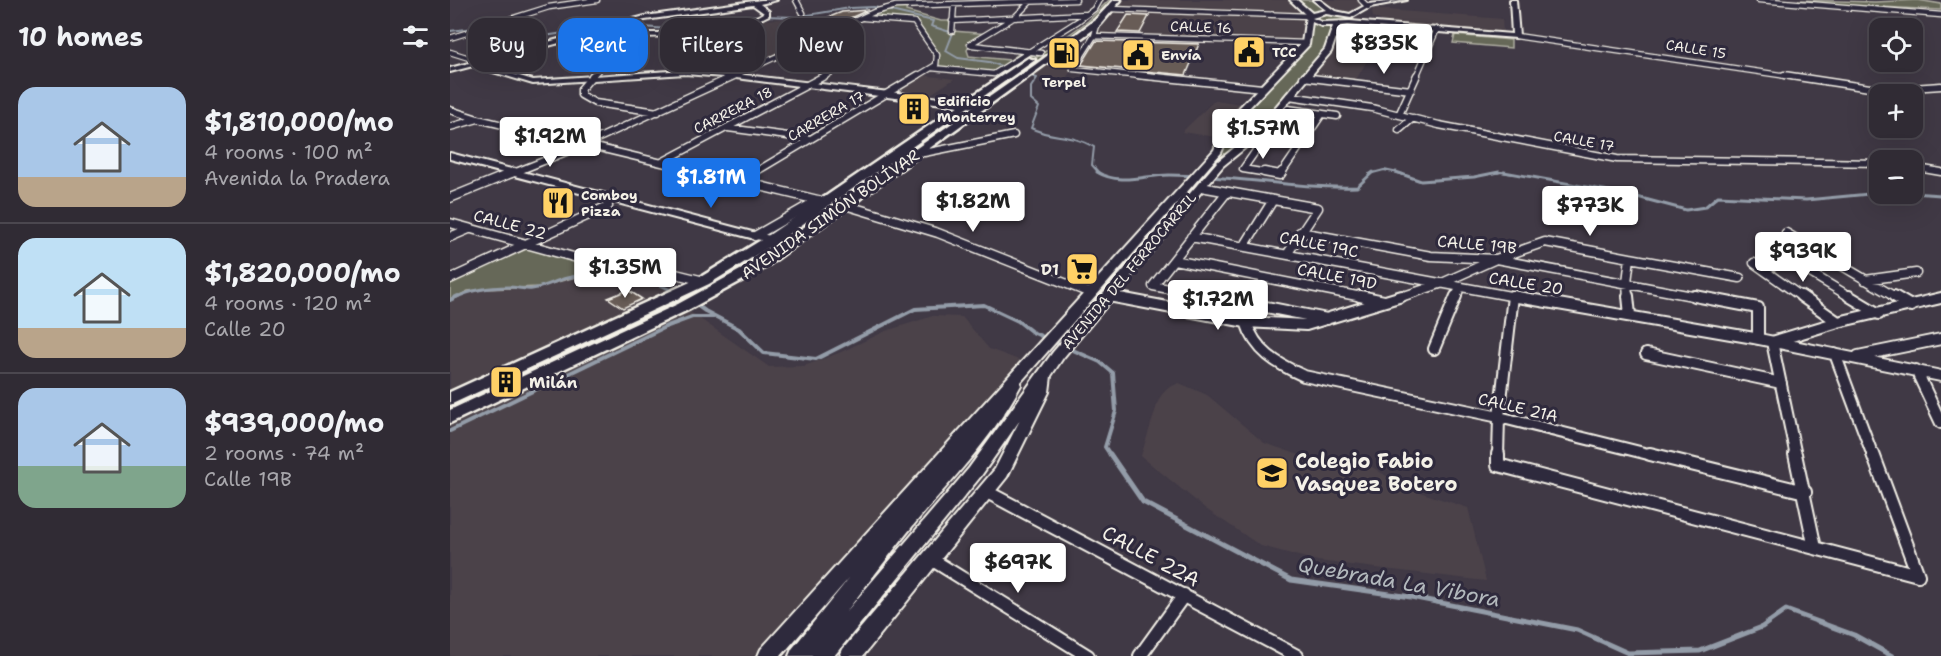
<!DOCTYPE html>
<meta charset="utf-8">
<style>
body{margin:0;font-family:"Shantell Sans",sans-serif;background:#38333c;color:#f1f3f6;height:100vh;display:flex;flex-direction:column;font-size:22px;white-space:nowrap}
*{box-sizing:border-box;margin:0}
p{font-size:20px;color:#a8a7ac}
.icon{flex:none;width:33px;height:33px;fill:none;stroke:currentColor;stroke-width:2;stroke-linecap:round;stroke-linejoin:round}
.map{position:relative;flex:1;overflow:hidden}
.side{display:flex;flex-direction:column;background:#302b34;width:450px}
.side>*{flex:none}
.guide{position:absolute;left:18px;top:18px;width:570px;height:54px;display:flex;gap:12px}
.buttons{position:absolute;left:1419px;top:18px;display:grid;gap:12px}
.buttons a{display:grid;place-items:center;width:54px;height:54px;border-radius:12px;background:#302b34;box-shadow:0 6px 24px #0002,0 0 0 2px #4b474f;font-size:30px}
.price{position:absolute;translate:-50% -51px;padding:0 14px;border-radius:6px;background:#fff;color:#222;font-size:20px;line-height:39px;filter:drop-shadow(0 2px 3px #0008)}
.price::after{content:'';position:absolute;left:50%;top:36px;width:18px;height:14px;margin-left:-9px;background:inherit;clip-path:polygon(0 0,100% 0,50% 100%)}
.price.active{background:#1a73e8;color:#fff}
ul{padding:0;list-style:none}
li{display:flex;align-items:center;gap:18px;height:150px;padding:0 18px}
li+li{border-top:2px solid #4b474f}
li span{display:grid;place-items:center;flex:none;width:168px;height:120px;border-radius:18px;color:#555}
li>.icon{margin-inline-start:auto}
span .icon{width:72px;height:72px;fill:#fffc;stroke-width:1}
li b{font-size:26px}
h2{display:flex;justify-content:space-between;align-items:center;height:72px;padding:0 18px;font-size:26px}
.pill{padding:0 21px;border-radius:18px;background:#302b34;box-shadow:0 6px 24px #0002,0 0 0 2px #4b474f;font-size:21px;line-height:54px}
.pill.active{background:#1a73e8;color:#fff}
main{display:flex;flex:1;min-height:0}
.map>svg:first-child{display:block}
</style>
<main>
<section class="side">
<h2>10 homes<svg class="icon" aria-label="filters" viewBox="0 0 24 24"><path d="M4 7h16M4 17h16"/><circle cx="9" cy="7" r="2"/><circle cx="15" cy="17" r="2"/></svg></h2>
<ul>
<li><span style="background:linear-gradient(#a9c7e8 75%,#b9a48a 0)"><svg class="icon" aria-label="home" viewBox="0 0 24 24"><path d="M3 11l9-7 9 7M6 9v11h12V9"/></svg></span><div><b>$1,810,000/mo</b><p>4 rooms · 100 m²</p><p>Avenida la Pradera</p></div></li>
<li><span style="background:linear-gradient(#bfe0f5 75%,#b9a48a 0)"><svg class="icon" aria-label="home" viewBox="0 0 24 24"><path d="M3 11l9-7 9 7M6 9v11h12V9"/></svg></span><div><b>$1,820,000/mo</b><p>4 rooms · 120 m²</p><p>Calle 20</p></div></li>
<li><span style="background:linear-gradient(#a9c7e8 65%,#7fa58c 0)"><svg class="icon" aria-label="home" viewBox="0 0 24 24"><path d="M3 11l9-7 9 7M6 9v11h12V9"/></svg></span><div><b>$939,000/mo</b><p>2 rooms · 74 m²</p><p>Calle 19B</p></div></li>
</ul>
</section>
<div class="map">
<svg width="1491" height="656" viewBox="0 0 1491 656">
<rect width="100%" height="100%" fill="#403945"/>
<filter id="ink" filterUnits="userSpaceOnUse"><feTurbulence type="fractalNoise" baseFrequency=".0167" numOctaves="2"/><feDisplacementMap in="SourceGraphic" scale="12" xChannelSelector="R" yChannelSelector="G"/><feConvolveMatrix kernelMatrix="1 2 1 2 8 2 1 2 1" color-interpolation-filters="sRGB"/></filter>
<g filter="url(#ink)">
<path fill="#4c434a" d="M668 0H843L860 15 856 43 644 36 648 22Z
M866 0H911L918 7 901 16 882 12Z
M924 9 1052 19 1053 33 934 22 923 17 922 11Z
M353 18 342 22V25L389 29 293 73 238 69 267 30 309 20Z
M896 24 940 26 935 36 928 35 921 54 904 83 854 77 887 25Z
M618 44 638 46 614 81 587 77 585 73 581 72Z
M470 75 504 79 479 95 444 90Z
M765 100 797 105 774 138 732 132Z
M153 272H173L228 293 0 399V300L18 291 58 287 82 289 117 278Z
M233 307 319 367 354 366 389 353 436 331 483 316 512 317 539 349 577 363 318 656H0V417Z
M729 383 757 395 814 443 852 456 909 459 954 487 1018 508 1036 581 868 561 811 546 756 509 691 456 709 399 716 389Z"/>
<path fill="#666859" stroke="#adaca0" stroke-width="1.5" d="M659 0 664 1 653 14 578 72 569 70 638 21Z
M843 0H866L881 12 901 16 904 20 887 25 883 41 829 108 782 153 771 157 764 165H761L767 157 777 130 856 43 858 18Z
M1348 0 1425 2 1468 0 1491 4V10L1368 4Z
M457 5 456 11 491 21H502L503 31 540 34 520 44 517 50 519 56 560 60 574 50 591 53 559 74 482 68 486 65 487 55 464 23 413 18 424 12Z
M1005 35 1061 40V48L1003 43Z
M484 131 492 132 336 243 326 241Z
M76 244 145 263 133 275 89 287 37 289 18 291 0 300V279Z
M222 301 229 304 111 360 105 356Z"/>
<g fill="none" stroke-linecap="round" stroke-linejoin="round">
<path stroke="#939ca8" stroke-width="2" d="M172 25 227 30 278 15 346 17 400 8 424 7 483 21 481 26 503 33 496 51 508 58 539 62 587 78 581 87V100L589 107 581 128C601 139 621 133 644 147L642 165 650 174
M33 28 88 37 159 26
M0 31 25 28
M919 174 934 170 953 174
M1040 174 1051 172 1064 174"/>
<path stroke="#939ca8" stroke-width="3" d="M647 172C670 186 695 175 719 175 782 175 844 189 907 187L923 172
M946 172 971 181 1024 177 1049 172
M1054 172 1176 194 1236 210 1255 207 1268 196 1356 200 1430 193
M1462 193 1491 195
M5 298C21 290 40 287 59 287 66 287 74 290 82 289 94 287 105 281 117 278 167 266 193 275 237 298"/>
<path stroke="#939ca8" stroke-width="4" d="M234 296 255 311 289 329 314 353 366 359 465 309 534 305 568 321 582 332 650 362 663 373 666 411 655 447 661 456
M0 300 8 296
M0 431 215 327 242 317H264"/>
<path stroke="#939ca8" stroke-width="5" d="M660 454 693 502 841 580 961 597 1127 630 1178 653 1250 651 1312 627 1336 610 1404 635 1442 656"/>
</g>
<path fill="#685b57" stroke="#f4f1e8" stroke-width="1.5" d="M418 10 385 25 364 23 392 12Z
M678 15 699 16 690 33 667 32Z
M646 41 749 44 736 75 631 65Z
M178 290 192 299 173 308 158 298Z"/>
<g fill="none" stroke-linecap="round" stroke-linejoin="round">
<g stroke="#f4f1e8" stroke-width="7">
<path id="street-far4" d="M346 0 353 13
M911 0 918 7
M1309 0 1491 15
M661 9 859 16
M414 18 464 22 487 55 486 65 466 77
M502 21 637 14
M648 22 644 36 623 69 701 77
M502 31 504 4
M644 36 856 43
M1066 36 1344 77
M0 38 99 7 147 0
M370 38 391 42 399 63 373 77
M520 44 565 17 581 1
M522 45 591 53
M0 52 32 62
M482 68 544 74 628 21 644 9 649 0
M235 72 267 30
M141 77 186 34
M282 77 424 12 446 6 626 0
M966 77 987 29"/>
</g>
<g stroke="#f4f1e8" stroke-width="9">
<path id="street-far3" d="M143 75 131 89V95L145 103 208 112
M687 75 812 88
M1334 75 1433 90 1491 86
M853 77 961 90
M839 96 922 108 989 125 1167 159 1430 163
M838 109 887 116
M0 110 28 119 258 174
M949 115 967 75
M0 127 28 119
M278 128 360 139
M949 130 963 118
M814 139 850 145
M469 152 474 153 564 135
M212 162 376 75
M1462 167 1491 172
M61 174 136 144 286 75
M302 174 468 75
M824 174 793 169 814 139 842 110
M831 174 872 114"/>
</g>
<g stroke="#f4f1e8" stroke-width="11">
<path id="street-far2" d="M252 172 376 202
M814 172 830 175 832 172
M290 181 304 172
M751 187 868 208 838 253
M0 198 64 172
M395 205 488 233 640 293
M0 223 145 263 177 262 254 281
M850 232 981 256 1046 259 1253 298
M1336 233 1447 298
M305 236 368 200
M0 237 19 229
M741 237 1071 298
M795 245 823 200
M1322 250 1402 298
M724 260 917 298
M1304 263 1353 298
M0 279 158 206
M1415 280 1466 273
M658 296 667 298
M768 298 703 286 777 192
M948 298 990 284 1046 259 1095 242 1180 258
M1006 298 1010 287
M1063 298V295
M1178 298 1177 282 1180 258 1290 278"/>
</g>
<g stroke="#f4f1e8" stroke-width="14">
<path id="street-far1" d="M659 296 796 322 856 325 952 296
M760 296 877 319
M910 296 934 301
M1062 296 1304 338 1491 376
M1178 296 1180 315
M1245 296 1308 308V339
M1351 296 1388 322
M1399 296 1429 314
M1444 296 1461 306
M796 322C805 351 827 364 854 376L1049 417 1206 456
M984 349 1006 296
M1196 354 1331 383
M1385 354 1423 456
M1408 356 1491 339
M1466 370 1491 423
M1048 456 1049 417 1063 296
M1346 456 1322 342 1388 322 1491 298"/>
</g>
<g stroke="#f4f1e8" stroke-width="16">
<path id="street" d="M1048 454V465L1468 575
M1200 454 1355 492
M1345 454 1365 548
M1423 454 1468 575
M537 492 847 656
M481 559 638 656
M690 656 734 595"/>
</g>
<g stroke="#f4f1e8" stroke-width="4">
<path id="secondary" d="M311 0H327L310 4 319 11V15C270 41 211 36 157 37L154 35 157 33C204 32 273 38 314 13L303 5 195 20 31 64 83 80 235 70 286 74 533 103 537 106 533 109 286 78 235 74 83 84 23 66 0 72V68L195 16Z
M840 0H847L862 13 876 10 863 0H870L885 11 900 14 918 4 957 0 920 7 901 18 876 14 862 18 872 22 900 21 1062 34 1060 0H1066L1069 36 1066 38 898 25 890 26 881 52 811 135 773 166 613 358 601 376 599 392 557 477 413 656H390L393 649 545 469 570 420 531 476 384 656H339L342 649 400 577 331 656H308L311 649 764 150 772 130 790 107 852 43 856 15ZM862 22 871 26H883L875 49 805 131 767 162 603 352 519 468 396 612C422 578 448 543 476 510 511 470 546 432 571 385L570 383 771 153 781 130 796 111 859 45Z
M0 153 306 233 345 241 347 243 341 246 301 238 0 159Z"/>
</g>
<g stroke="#f4f1e8" stroke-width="5">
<path id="primary" d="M664 0H671L651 24 313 269 238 310 0 423V410L228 304 303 263 585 65 645 20Z
M578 58 585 60 326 243 259 284 0 405V392L249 278 316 237Z"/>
</g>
<use href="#street-far4" stroke="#2f2a3d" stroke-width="4.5"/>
<use href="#street-far3" stroke="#2f2a3d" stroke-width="6"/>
<use href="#street-far2" stroke="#2f2a3d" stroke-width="8"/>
<use href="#street-far1" stroke="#2f2a3d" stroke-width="10"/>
<use href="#street" stroke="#2f2a3d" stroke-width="12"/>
<use href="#secondary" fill="#2f2a3d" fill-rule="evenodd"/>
<use href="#primary" fill="#2f2a3d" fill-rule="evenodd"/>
</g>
</g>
<defs>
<g id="civic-square" transform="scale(1.725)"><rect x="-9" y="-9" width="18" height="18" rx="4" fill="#ffd166" stroke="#2f2a3d"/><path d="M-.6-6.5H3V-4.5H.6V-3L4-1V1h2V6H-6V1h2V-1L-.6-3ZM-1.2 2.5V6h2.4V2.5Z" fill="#111"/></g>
<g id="fuel-square" transform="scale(1.725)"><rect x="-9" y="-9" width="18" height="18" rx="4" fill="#ffd166" stroke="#2f2a3d"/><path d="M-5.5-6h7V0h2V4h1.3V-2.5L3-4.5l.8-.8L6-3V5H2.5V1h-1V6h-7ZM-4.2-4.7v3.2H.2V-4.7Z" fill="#111"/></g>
<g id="building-square" transform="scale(1.725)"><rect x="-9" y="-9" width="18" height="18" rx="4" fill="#ffd166" stroke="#2f2a3d"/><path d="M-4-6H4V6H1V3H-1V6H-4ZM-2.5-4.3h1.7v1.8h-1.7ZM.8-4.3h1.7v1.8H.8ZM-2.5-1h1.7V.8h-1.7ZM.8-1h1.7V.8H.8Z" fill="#111"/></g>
<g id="restaurant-square" transform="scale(1.725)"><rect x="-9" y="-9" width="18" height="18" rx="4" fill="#ffd166" stroke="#2f2a3d"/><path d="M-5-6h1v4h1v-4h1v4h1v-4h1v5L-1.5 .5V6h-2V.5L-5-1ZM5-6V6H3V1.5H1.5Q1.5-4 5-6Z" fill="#111"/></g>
<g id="supermarket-square" transform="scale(1.725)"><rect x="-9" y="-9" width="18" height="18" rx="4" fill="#ffd166" stroke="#2f2a3d"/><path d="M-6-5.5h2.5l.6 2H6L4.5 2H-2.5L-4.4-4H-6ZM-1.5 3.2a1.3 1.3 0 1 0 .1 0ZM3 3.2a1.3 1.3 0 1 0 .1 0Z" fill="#111"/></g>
<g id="university-square" transform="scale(1.725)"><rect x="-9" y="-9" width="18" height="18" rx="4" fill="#ffd166" stroke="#2f2a3d"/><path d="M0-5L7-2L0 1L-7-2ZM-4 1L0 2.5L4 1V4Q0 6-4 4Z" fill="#111"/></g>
</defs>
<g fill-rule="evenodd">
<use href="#civic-square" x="799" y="52"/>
<use href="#fuel-square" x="614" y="53"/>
<use href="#civic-square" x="688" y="55"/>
<use href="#building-square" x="464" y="109"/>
<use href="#restaurant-square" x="108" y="203"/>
<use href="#supermarket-square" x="632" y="269"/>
<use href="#building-square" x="56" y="382"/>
<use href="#university-square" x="822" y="473"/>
</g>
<g text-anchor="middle" stroke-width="6" stroke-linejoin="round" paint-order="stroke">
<g font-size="14" fill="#f4f1e8" stroke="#2f2a3d">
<text transform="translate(751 27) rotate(2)" y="5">CALLE 16</text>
<text transform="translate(1246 49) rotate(9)" y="5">CALLE 15</text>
<text transform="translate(283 110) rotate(-27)" y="5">CARRERA 18</text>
<text transform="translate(376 116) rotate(-30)" y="5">CARRERA 17</text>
<text transform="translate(1134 141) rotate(10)" y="5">CALLE 17</text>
<text transform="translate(679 271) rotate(-50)" y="5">AVENIDA DEL FERROCARRIL</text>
</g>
<g font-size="14" font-weight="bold" fill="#f4f1e8" stroke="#2f2a3d" text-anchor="start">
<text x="822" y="57">TCC</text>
<text x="711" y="60">Envía</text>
<text x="614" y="87" text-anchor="middle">Terpel</text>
<text x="487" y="106">Edificio<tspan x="487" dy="16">Monterrey</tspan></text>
<text x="131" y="200">Comboy<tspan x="131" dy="16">Pizza</tspan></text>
</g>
<g font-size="16" fill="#f4f1e8" stroke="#2f2a3d">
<text transform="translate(380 214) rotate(-35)" y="6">AVENIDA SIMÓN BOLÍVAR</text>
<text transform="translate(60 224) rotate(15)" y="6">CALLE 22</text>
<text transform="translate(869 244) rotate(11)" y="6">CALLE 19C</text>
<text transform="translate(1027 244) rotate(5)" y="6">CALLE 19B</text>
<text transform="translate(887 276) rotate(11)" y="6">CALLE 19D</text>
<text transform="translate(1076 283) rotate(9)" y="6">CALLE 20</text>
<text transform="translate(1068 407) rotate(13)" y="6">CALLE 21A</text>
</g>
<g font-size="16" font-weight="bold" fill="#f4f1e8" stroke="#2f2a3d" text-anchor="end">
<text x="609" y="275">D1</text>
<text x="79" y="388" text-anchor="start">Milán</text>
</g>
<g font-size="20" font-weight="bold" fill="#f4f1e8" stroke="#2f2a3d" text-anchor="start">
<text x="845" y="468">Colegio Fabio<tspan x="845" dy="23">Vasquez Botero</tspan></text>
</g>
<g font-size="20" fill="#f4f1e8" stroke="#2f2a3d">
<text transform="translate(701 556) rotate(28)" y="7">CALLE 22A</text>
</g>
<g font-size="21" font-style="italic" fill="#b3b9bd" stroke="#2f2a3d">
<text transform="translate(949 582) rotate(10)" y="7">Quebrada La Vibora</text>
</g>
</g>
</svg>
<div class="buttons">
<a><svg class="icon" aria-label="locate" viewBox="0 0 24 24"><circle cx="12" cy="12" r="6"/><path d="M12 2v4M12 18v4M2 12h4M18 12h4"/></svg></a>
<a>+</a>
<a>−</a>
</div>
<b class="price" style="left:934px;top:75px">$835K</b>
<b class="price" style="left:813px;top:160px">$1.57M</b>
<b class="price" style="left:100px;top:168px">$1.92M</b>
<b class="price active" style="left:261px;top:209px">$1.81M</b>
<b class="price" style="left:523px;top:233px">$1.82M</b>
<b class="price" style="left:1140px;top:237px">$773K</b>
<b class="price" style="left:1353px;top:283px">$939K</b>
<b class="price" style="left:175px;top:299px">$1.35M</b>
<b class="price" style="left:768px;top:331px">$1.72M</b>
<b class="price" style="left:568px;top:594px">$697K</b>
<div class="guide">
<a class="pill">Buy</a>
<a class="pill active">Rent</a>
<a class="pill">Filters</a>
<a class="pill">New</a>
</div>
</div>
</main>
